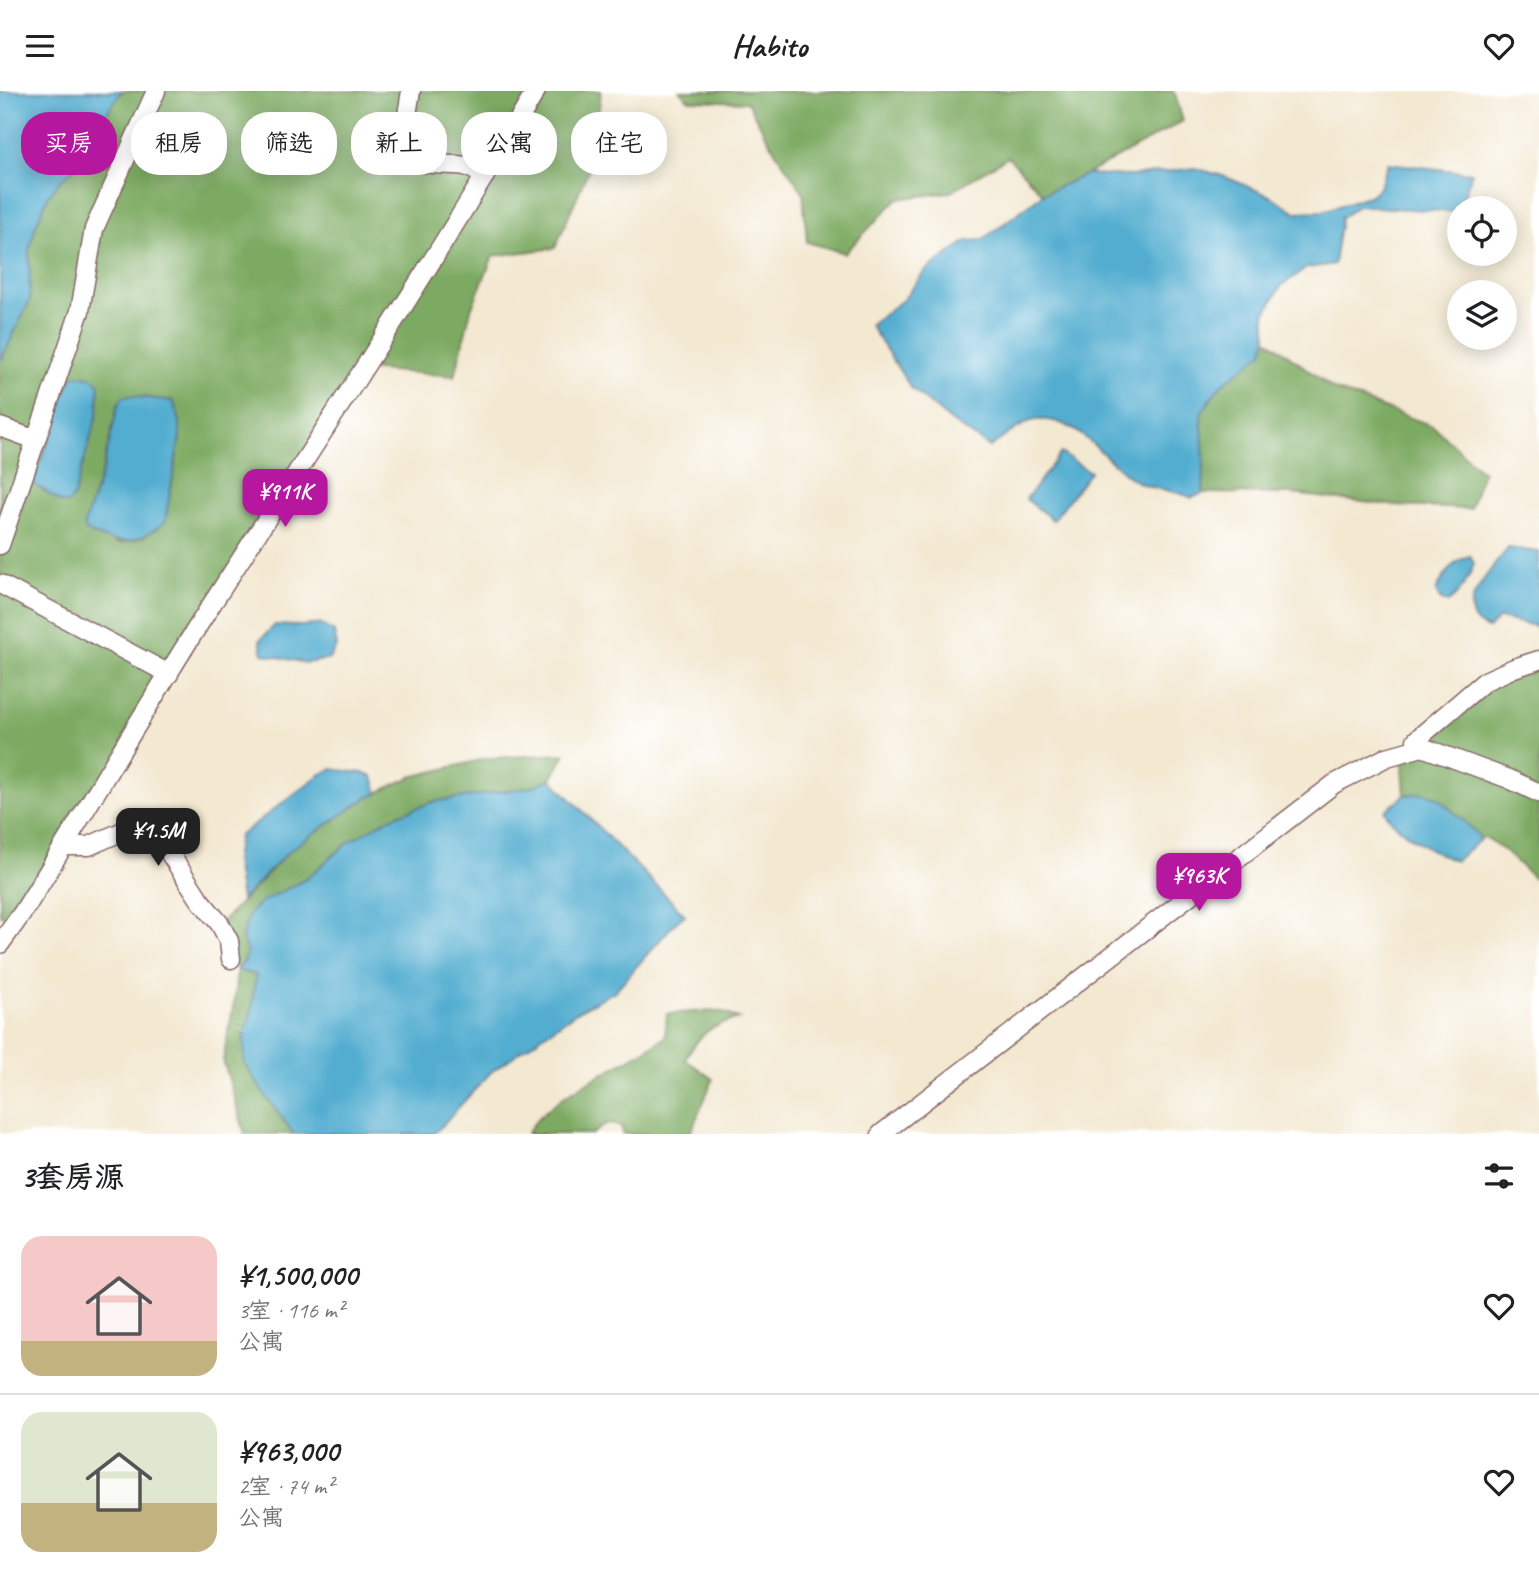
<!DOCTYPE html>
<html lang="zh">
<meta charset="utf-8">
<style>
body{margin:0;font-family:Caveat,"LXGW WenKai TC",sans-serif;background:#f2f2f2;color:#202124;height:100vh;display:flex;flex-direction:column;font-size:26px;white-space:nowrap}
*{box-sizing:border-box;margin:0}
p{font-size:23px;color:#757577}
.icon{flex:none;width:38px;height:38px;fill:none;stroke:currentColor;stroke-width:2;stroke-linecap:round;stroke-linejoin:round}
.map{position:relative;height:1043px;overflow:hidden}
.details{display:flex;flex-direction:column;background:#fff;flex:1}
.details>*{flex:none}
.banner{position:absolute;left:21px;top:21px;width:700px;height:63px;display:flex;gap:14px}
.controls{position:absolute;left:1447px;top:105px;display:grid;gap:14px}
.controls a{display:grid;place-items:center;width:70px;height:70px;border-radius:50%;background:#fff;box-shadow:0 4px 18px #0003;font-size:35px}
.price{position:absolute;translate:-50% -60px;padding:0 16px;border-radius:14px;background:#b5179e;color:#fff;font-size:23px;line-height:46px;filter:drop-shadow(0 2px 4px #0008)}
.price::after{content:'';position:absolute;left:50%;top:42px;width:21px;height:16px;margin-left:-10px;background:inherit;clip-path:polygon(0 0,100% 0,50% 100%)}
.price.current{background:#222;color:#fff}
ul{padding:0;list-style:none}
li{display:flex;align-items:center;gap:21px;height:175px;padding:0 21px}
li+li{border-top:2px solid #e0e0e0}
li span{display:grid;place-items:center;flex:none;width:196px;height:140px;border-radius:21px;color:#555}
li>.icon{margin-inline-start:auto}
span .icon{width:84px;height:84px;fill:#fffc;stroke-width:1}
li b{font-size:30px}
h2{display:flex;justify-content:space-between;align-items:center;height:84px;padding:0 21px;font-size:30px}
.pill{padding:0 24px;border-radius:28px;background:#fff;box-shadow:0 4px 18px #0003;font-size:24px;line-height:63px}
.pill.current{background:#b5179e;color:#fff}
header{display:flex;justify-content:space-between;align-items:center;height:91px;padding:0 21px;background:#fff;font-size:32px;font-weight:700}
.map>svg:first-child{display:block}
</style>
<header><svg class="icon" aria-label="menu" viewBox="0 0 24 24"><path d="M4 6h16M4 12h16M4 18h16"/></svg>Habito<svg class="icon" aria-label="heart" viewBox="0 0 24 24"><path d="M12 20l-8-8c-3-5 5-10 8-4 3-6 11-1 8 4z"/></svg></header>
<div class="map">
<svg width="1539" height="1043" viewBox="0 0 1539 1043">
<rect width="100%" height="100%" fill="#fff"/>
<filter id="ink" filterUnits="userSpaceOnUse"><feTurbulence type="fractalNoise" baseFrequency=".0143" numOctaves="2"/><feDisplacementMap in="SourceGraphic" scale="14" xChannelSelector="R" yChannelSelector="G"/><feConvolveMatrix kernelMatrix="1 2 1 2 8 2 1 2 1" color-interpolation-filters="sRGB"/></filter>
<filter id="wash" filterUnits="userSpaceOnUse"><feTurbulence type="fractalNoise" baseFrequency=".00686" numOctaves="4" result="noise"/><feDisplacementMap in="SourceGraphic" scale="28" xChannelSelector="R" yChannelSelector="G"/><feGaussianBlur stdDeviation="1.57" result="paint"/><feColorMatrix in="noise" values="0 0 0 0 0 0 0 0 0 0 0 0 0 0 0 0 0 1.4 0 .05"/><feComposite in="paint" operator="in"/></filter>
<g filter="url(#wash)">
<rect width="100%" height="100%" fill="#f3e8d0"/>
<path fill="#7daa62" stroke="#646446" stroke-width="2" fill-rule="evenodd" d="M122 0H601L593 68 555 157 493 165 471 218 455 285 364 278 18 829 0 824V271L30 209 29 160 35 136 49 103 61 89 78 73 111 15ZM64 303 80 384 69 412H62L34 393ZM130 305 173 310 180 331V345L165 431C150 443 135 452 116 452L86 428 103 377 118 314 123 307Z
M680 0H1172L1175 3 1183 30 1087 83 1043 103 1008 66 950 101 897 108 845 162 807 151 803 101 775 60 747 11 689 9Z
M1267 248 1335 299 1433 335 1483 381 1470 418 1398 415 1292 403 1203 402 1204 370 1201 322 1220 295 1262 262Z
M1539 569V792L1505 760 1484 746 1480 749 1468 735 1425 702 1405 704 1402 662 1485 590Z
M565 663 551 688 531 696 432 711 349 751 306 788 261 811 245 870 237 879 256 884 251 924 244 944 263 1001 294 1043H245L223 969 234 911 237 879 220 833 291 758 368 706 411 686 489 667Z
M705 920 723 921 739 928C710 934 700 943 685 968L713 988 690 1043H623L622 1036 608 1032 592 1043H527C547 1003 628 974 665 946L667 923Z"/>
<path fill="#52add0" stroke="#4e667e" stroke-width="2" d="M0 0H122L111 15 78 74 61 89 49 103 35 136 29 160 30 209 0 271Z
M1388 72 1472 82 1458 121 1357 115 1341 127 1334 173 1307 177 1281 195 1265 223 1267 248 1262 262 1220 295 1201 322 1204 370 1203 402 1192 407C1173 397 1149 400 1131 387 1101 366 1073 320 1031 330 1020 333 1001 349 990 356L952 331 911 297 870 234 904 208 925 180 967 150 982 149 1043 103 1087 83 1131 85 1195 77 1226 86 1272 106 1296 121 1323 120 1371 104 1379 97Z
M79 284 94 287 99 293 98 321 74 405 69 412H62L34 393V387L55 334 64 303 73 285Z
M130 305 173 310 180 331V345L165 431C135 454 120 456 86 440L84 434 103 378 118 314 123 306Z
M1061 362 1090 381 1053 429 1026 408Z
M1508 457 1539 461V536L1499 527 1488 538C1447 522 1492 479 1508 457Z
M1470 465 1474 472C1469 488 1461 501 1448 512L1440 508 1436 500C1444 484 1452 470 1470 465Z
M320 533 334 541 337 554 329 568 306 572 263 563 260 549 275 534 302 535Z
M332 678 363 682 373 686 378 703 368 706 291 758 241 809 235 769 239 745 319 684Z
M551 688 685 824 673 834 615 900 578 920 491 981 434 1043H294L263 1001 245 973 244 944 251 924 256 884 237 879 245 870 247 860 242 847 249 823 261 811 306 788 349 751 390 727 432 711 531 696Z
M1425 702 1437 706 1477 742 1480 749 1455 770C1436 762 1393 739 1385 720L1405 704Z"/>
</g>
<g filter="url(#ink)">
<g fill="none" stroke-linecap="round" stroke-linejoin="round">
<g stroke="#856565" stroke-width="21">
<path id="minor" d="M411 0C409 13 401 50 407 62 414 77 451 72 465 75 472 77 479 82 485 85
M0 336 36 349
M0 454 80 220 94 138 156 0
M0 493 169 583
M1416 649 1485 590 1514 577 1539 569
M64 755H89L139 733 149 736 161 749 200 809 220 833 229 850 231 868
M0 853 23 821C85 721 145 618 208 519 319 347 431 176 536 0
M881 1043 1334 693 1387 666 1422 656 1509 688 1539 702"/>
</g>
<use href="#minor" stroke="#fff" stroke-width="18"/>
</g>
</g>
</svg>
<div class="controls">
<a><svg class="icon" aria-label="locate" viewBox="0 0 24 24"><circle cx="12" cy="12" r="6"/><path d="M12 2v4M12 18v4M2 12h4M18 12h4"/></svg></a>
<a><svg class="icon" aria-label="layers" viewBox="0 0 24 24"><path d="M12 4l9 5-9 5-9-5zM3 14l9 5 9-5"/></svg></a>
</div>
<b class="price" style="left:285px;top:438px">¥911K</b>
<b class="price current" style="left:158px;top:777px">¥1.5M</b>
<b class="price" style="left:1199px;top:822px">¥963K</b>
<div class="banner">
<a class="pill current">买房</a>
<a class="pill">租房</a>
<a class="pill">筛选</a>
<a class="pill">新上</a>
<a class="pill">公寓</a>
<a class="pill">住宅</a>
</div>
</div>
<section class="details">
<h2>3套房源<svg class="icon" aria-label="filters" viewBox="0 0 24 24"><path d="M4 7h16M4 17h16"/><circle cx="9" cy="7" r="2"/><circle cx="15" cy="17" r="2"/></svg></h2>
<ul>
<li><span style="background:linear-gradient(#f6c9c9 75%,#c2b280 0)"><svg class="icon" aria-label="home" viewBox="0 0 24 24"><path d="M3 11l9-7 9 7M6 9v11h12V9"/></svg></span><div><b>¥1,500,000</b><p>3室 · 116 m²</p><p>公寓</p></div><svg class="icon" aria-label="heart" viewBox="0 0 24 24"><path d="M12 20l-8-8c-3-5 5-10 8-4 3-6 11-1 8 4z"/></svg></li>
<li><span style="background:linear-gradient(#dfe7d0 65%,#c2b280 0)"><svg class="icon" aria-label="home" viewBox="0 0 24 24"><path d="M3 11l9-7 9 7M6 9v11h12V9"/></svg></span><div><b>¥963,000</b><p>2室 · 74 m²</p><p>公寓</p></div><svg class="icon" aria-label="heart" viewBox="0 0 24 24"><path d="M12 20l-8-8c-3-5 5-10 8-4 3-6 11-1 8 4z"/></svg></li>
</ul>
</section>
